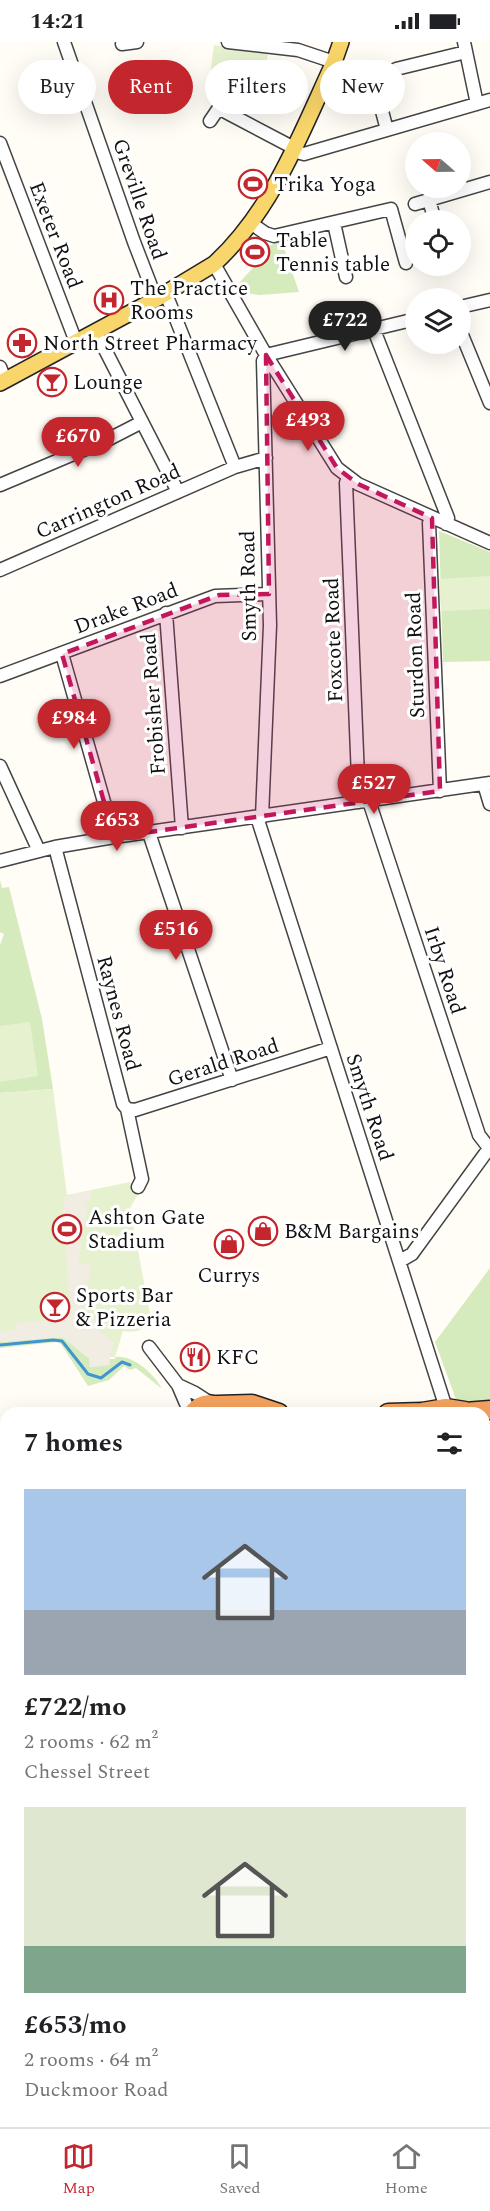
<!DOCTYPE html>
<meta charset="utf-8">
<style>
body{margin:0;font-family:Spectral,serif;background:#f6f6f6;color:#202124;height:100vh;display:flex;flex-direction:column;font-size:22px;white-space:nowrap}
*{box-sizing:border-box;margin:0}
p{font-size:20px;color:#757577}
.icon{flex:none;width:33px;height:33px;fill:none;stroke:currentColor;stroke-width:2;stroke-linecap:round;stroke-linejoin:round}
.map{position:relative;flex:1;overflow:hidden}
.details{position:absolute;left:0px;top:1365px;width:490px;height:720px;display:flex;flex-direction:column;background:#fff;border-radius:18px 18px 0 0;box-shadow:0 6px 24px #0002}
.details>*{flex:none}
.top-card{position:absolute;left:18px;top:18px;width:454px;height:54px;display:flex;gap:12px}
.needle{width:39px;rotate:290deg}
.buttons{position:absolute;left:405px;top:90px;display:grid;gap:12px}
.buttons a{display:grid;place-items:center;width:66px;height:66px;border-radius:50%;background:#fff;box-shadow:0 6px 24px #0002;font-size:30px}
.price{position:absolute;translate:-50% -51px;padding:0 14px;border-radius:21px;background:#c4262e;color:#fff;font-size:20px;line-height:39px;filter:drop-shadow(0 2px 3px #0008)}
.price::after{content:'';position:absolute;left:50%;top:36px;width:18px;height:14px;margin-left:-9px;background:inherit;clip-path:polygon(0 0,100% 0,50% 100%)}
.price.selected{background:#222;color:#fff}
ul{padding:0;list-style:none}
li{display:grid;align-content:center;gap:12px;height:318px;padding:0 24px}
li span{display:grid;place-items:center;height:186px;border-radius:0px;color:#555}
li>.icon{margin-inline-start:auto}
span .icon{width:108px;height:108px;fill:#fffc;stroke-width:1}
li b{font-size:26px}
h2{display:flex;justify-content:space-between;align-items:center;height:72px;padding:0 24px;font-size:26px}
.chip{padding:0 21px;border-radius:27px;background:#fff;box-shadow:0 6px 24px #0002;font-size:21px;line-height:54px}
.chip.selected{background:#c4262e;color:#fff}
.status{display:flex;justify-content:space-between;align-items:center;height:42px;padding:0 30px;background:#fff;direction:ltr}
.status svg{height:16px;fill:currentColor}
.menu{display:flex;justify-content:space-around;align-items:center;height:84px;border-top:2px solid #e0e0e0;background:#fff;font-size:16px;color:#757577}
.menu a{display:grid;justify-items:center;gap:3px}
.menu .selected{color:#c4262e}
.map>svg:first-child{display:block}
</style>
<div class="status"><b>14:21</b><svg viewBox="0 0 49 12"><path d="M0 12V9h3v3zM5 12V6h3v6zM10 12V3h3v9zM15 12V0h3v12zM26 1h20v11H26zM47 4h2v5h-2z"/></svg></div>
<div class="map">
<svg width="490" height="2085" viewBox="0 0 490 2085">
<rect width="100%" height="100%" fill="#fffdf5"/>
<path fill="#eee6ef" d="M0 1562H6V2079H369L367 2085H0Z"/>
<path fill="#d5ebbd" d="M282 200 299 250 260 253 245 251 239 241 263 215 255 207Z
M439 489 490 510V619L443 620Z
M0 838 2 846 9 845 42 977 53 1047 0 1051V903L4 892 0 890Z
M490 1226V1360L458 1363 435 1300Z
M61 1295 66 1297 87 1315 110 1322V1317H115V1315C133 1313 152 1330 161 1345V1346L136 1326 130 1328 124 1324 109 1338 88 1344 61 1302 57 1300 0 1306V1300Z
M485 1583 490 1584V1780L484 1767Z"/>
<path fill="#e6f2cf" d="M214 3 268 10 262 50 209 42Z
M490 534V567L441 569 439 537Z
M30 980 38 1034 0 1040V984Z
M53 1047 67 1153 130 1140 140 1149 130 1166 151 1277C143 1289 137 1291 123 1289L115 1315H110V1323L90 1325 89 1316 61 1295 0 1300V1051Z"/>
<path fill="#f1ede2" d="M90 1149 91 1158 81 1162H88L78 1222H91L83 1272 95 1276 94 1285 114 1300 110 1315V1323L90 1325 89 1316 63 1295 0 1300V1290L16 1288V1282L50 1278 60 1273 65 1267 69 1253 63 1155Z"/>
<g fill="none" stroke-linecap="round" stroke-linejoin="round">
<path stroke="#3f96cf" stroke-width="3" d="M0 1303 53 1298 62 1299 88 1332 101 1336 122 1320 130 1323
M0 2044 6 2071
M8 2079 9 2085
M383 2079 384 2085"/>
<g stroke="#444" stroke-width="15">
<path id="minor" d="M64 0 134 200 156 257
M228 0 298 8 334 20
M464 0 477 62
M122 2 137 0
M396 27 466 10
M373 35 387 88
M220 67 294 106
M210 79 227 54
M0 101 76 300
M292 109 304 112 490 58
M429 158 433 172
M415 162 490 140
M334 181 346 235
M252 182 265 191 274 194 391 167 406 221
M214 222 266 313 337 426 358 442 490 501
M166 252 235 425
M460 265 490 258
M374 288 448 476 446 482
M460 288 490 361
M96 290 178 450
M0 325 5 338
M348 436 346 441 359 760
M0 443 109 397 142 380
M432 476 429 481 440 749
M0 528 235 425 266 416
M166 571 182 786
M62 612 114 795
M0 634 215 554 269 552
M0 724 39 809
M484 742 490 762
M369 759 479 1093 489 1106
M257 775 446 1366
M262 775 270 583 263 319 266 313 416 277
M149 791 232 1038
M55 805 123 1062 127 1067 142 1137 138 1145
M0 819 55 805 114 795 490 741
M127 1067 135 1068 331 1006
M400 1219 412 1212 490 1105
M149 1305 178 1343 190 1371
M178 1343 195 1351 212 1362
M0 1392 6 1402
M484 1799C489 1807 489 1816 484 1824
M484 1954 490 1963"/>
</g>
<g stroke="#222" stroke-width="18">
<path id="major" d="M0 341 156 257 214 222C273 168 301 91 334 20L341 0"/>
</g>
<g stroke="#222" stroke-width="21">
<path id="highway" d="M217 1363 252 1362 279 1371
M193 1371C202 1360 214 1359 224 1370
M388 1371 422 1370 446 1366 465 1369
M453 1371 490 1368
M0 1472 6 1471
M0 1502 6 1500"/>
</g>
<use href="#minor" stroke="#fff" stroke-width="12"/>
<use href="#major" stroke="#f9d66b" stroke-width="15"/>
<use href="#highway" stroke="#f5a25d" stroke-width="18"/>
<g stroke="#c4262e" stroke-width="5">
<path id="rail" d="M0 1539 6 1538
M484 1575 490 1576"/>
</g>
<use href="#rail" stroke="#fff" stroke-width="3" stroke-dasharray="9" stroke-linecap="butt"/>
</g>
<path fill="#c2185b" fill-opacity="0.2" stroke="#c2185b" stroke-width="4.5" stroke-dasharray="12 8" stroke-linejoin="round" d="M266 313 337 426 358 442 432 476 440 749 114 795 62 612 219 553 269 552Z"/>
<defs>
<g id="stadium-ring" transform="scale(1.5)"><circle r="9.5" fill="#fff" stroke="#c4262e" stroke-width="1.5"/><path d="M0-5a6.5 5 0 1 0 0 10a6.5 5 0 1 0 0-10ZM-3.5-1.8h7v3.6h-7Z" fill="#c4262e"/></g>
<g id="hospital-ring" transform="scale(1.5)"><circle r="9.5" fill="#fff" stroke="#c4262e" stroke-width="1.5"/><path d="M-5-5h3v3.5h4V-5h3V5h-3V1.5h-4V5h-3Z" fill="#c4262e"/></g>
<g id="pharmacy-ring" transform="scale(1.5)"><circle r="9.5" fill="#fff" stroke="#c4262e" stroke-width="1.5"/><path d="M-2-6h4v4h4v4h-4v4h-4v-4h-4v-4h4Z" fill="#c4262e"/></g>
<g id="bar-ring" transform="scale(1.5)"><circle r="9.5" fill="#fff" stroke="#c4262e" stroke-width="1.5"/><path d="M-6-5H6L.8 .8V4.5H3.5V6h-7V4.5H-.8V.8Z" fill="#c4262e"/></g>
<g id="shop-ring" transform="scale(1.5)"><circle r="9.5" fill="#fff" stroke="#c4262e" stroke-width="1.5"/><path d="M-5-2.5h2.3a2.7 3.5 0 0 1 5.4 0H5L5.5 6h-11ZM-1.5-2.5h3a1.5 2.3 0 0 0-3 0Z" fill="#c4262e"/></g>
<g id="restaurant-ring" transform="scale(1.5)"><circle r="9.5" fill="#fff" stroke="#c4262e" stroke-width="1.5"/><path d="M-5-6h1v4h1v-4h1v4h1v-4h1v5L-1.5 .5V6h-2V.5L-5-1ZM5-6V6H3V1.5H1.5Q1.5-4 5-6Z" fill="#c4262e"/></g>
</defs>
<g fill-rule="evenodd">
<use href="#stadium-ring" x="253" y="142"/>
<use href="#stadium-ring" x="255" y="210"/>
<use href="#hospital-ring" x="109" y="258"/>
<use href="#pharmacy-ring" x="22" y="301"/>
<use href="#bar-ring" x="52" y="340"/>
<use href="#stadium-ring" x="67" y="1187"/>
<use href="#shop-ring" x="263" y="1189"/>
<use href="#shop-ring" x="229" y="1202"/>
<use href="#bar-ring" x="55" y="1265"/>
<use href="#restaurant-ring" x="195" y="1315"/>
</g>
<g text-anchor="middle" stroke-width="6" stroke-linejoin="round" paint-order="stroke">
<g font-size="21" fill="#111" stroke="#fff" text-anchor="start">
<text x="274" y="149">Trika Yoga</text>
<text x="276" y="205">Table<tspan x="276" dy="24">Tennis table</tspan></text>
<text x="130" y="253">The Practice<tspan x="130" dy="24">Rooms</tspan></text>
<text x="43" y="308">North Street Pharmacy</text>
<text x="73" y="347">Lounge</text>
<text x="88" y="1182">Ashton Gate<tspan x="88" dy="24">Stadium</tspan></text>
<text x="284" y="1196">B&amp;M Bargains</text>
<text x="229" y="1240" text-anchor="middle">Currys</text>
<text x="76" y="1260">Sports Bar<tspan x="76" dy="24">&amp; Pizzeria</tspan></text>
<text x="216" y="1322">KFC</text>
</g>
<g font-size="21" fill="#111" stroke="#fff">
<text transform="translate(140 157) rotate(71)" y="7">Greville Road</text>
<text transform="translate(56 193) rotate(69)" y="7">Exeter Road</text>
<text transform="translate(108 459) rotate(-24)" y="7">Carrington Road</text>
<text transform="translate(248 544) rotate(-91)" y="7">Smyth Road</text>
<text transform="translate(126 566) rotate(-21)" y="7">Drake Road</text>
<text transform="translate(333 598) rotate(-92)" y="7">Foxcote Road</text>
<text transform="translate(415 613) rotate(-92)" y="7">Sturdon Road</text>
<text transform="translate(153 662) rotate(-94)" y="7">Frobisher Road</text>
<text transform="translate(445 928) rotate(72)" y="7">Irby Road</text>
<text transform="translate(119 971) rotate(75)" y="7">Raynes Road</text>
<text transform="translate(223 1020) rotate(-18)" y="7">Gerald Road</text>
<text transform="translate(370 1065) rotate(72)" y="7">Smyth Road</text>
</g>
</g>
</svg>
<div class="buttons">
<a><svg class="needle" viewBox="-14 -14 28 28"><path d="M0-13l5 13h-10z" fill="#e53935"/><path d="M0 13l5-13h-10z" fill="#757577"/></svg></a>
<a><svg class="icon" aria-label="locate" viewBox="0 0 24 24"><circle cx="12" cy="12" r="6"/><path d="M12 2v4M12 18v4M2 12h4M18 12h4"/></svg></a>
<a><svg class="icon" aria-label="layers" viewBox="0 0 24 24"><path d="M12 4l9 5-9 5-9-5zM3 14l9 5 9-5"/></svg></a>
</div>
<b class="price selected" style="left:345px;top:310px">£722</b>
<b class="price" style="left:308px;top:410px">£493</b>
<b class="price" style="left:78px;top:426px">£670</b>
<b class="price" style="left:74px;top:708px">£984</b>
<b class="price" style="left:374px;top:773px">£527</b>
<b class="price" style="left:117px;top:810px">£653</b>
<b class="price" style="left:176px;top:919px">£516</b>
<div class="top-card">
<a class="chip">Buy</a>
<a class="chip selected">Rent</a>
<a class="chip">Filters</a>
<a class="chip">New</a>
</div>
<section class="details">
<h2>7 homes<svg class="icon" aria-label="filters" viewBox="0 0 24 24"><path d="M4 7h16M4 17h16"/><circle cx="9" cy="7" r="2"/><circle cx="15" cy="17" r="2"/></svg></h2>
<ul>
<li><span style="background:linear-gradient(#a9c7e8 65%,#9aa5b1 0)"><svg class="icon" aria-label="home" viewBox="0 0 24 24"><path d="M3 11l9-7 9 7M6 9v11h12V9"/></svg></span><div><b>£722/mo</b><p>2 rooms · 62 m²</p><p>Chessel Street</p></div></li>
<li><span style="background:linear-gradient(#dfe7d0 75%,#7fa58c 0)"><svg class="icon" aria-label="home" viewBox="0 0 24 24"><path d="M3 11l9-7 9 7M6 9v11h12V9"/></svg></span><div><b>£653/mo</b><p>2 rooms · 64 m²</p><p>Duckmoor Road</p></div></li>
</ul>
</section>
</div>
<nav class="menu">
<a class="selected"><svg class="icon" aria-label="map" viewBox="0 0 24 24"><path d="M3 6l6-2 6 2 6-2v14l-6 2-6-2-6 2zM9 4v14M15 6v14"/></svg>Map</a>
<a><svg class="icon" aria-label="saved" viewBox="0 0 24 24"><path d="M7 4h10v16l-5-4-5 4z"/></svg>Saved</a>
<a><svg class="icon" aria-label="home" viewBox="0 0 24 24"><path d="M3 11l9-7 9 7M6 9v11h12V9"/></svg>Home</a>
</nav>
